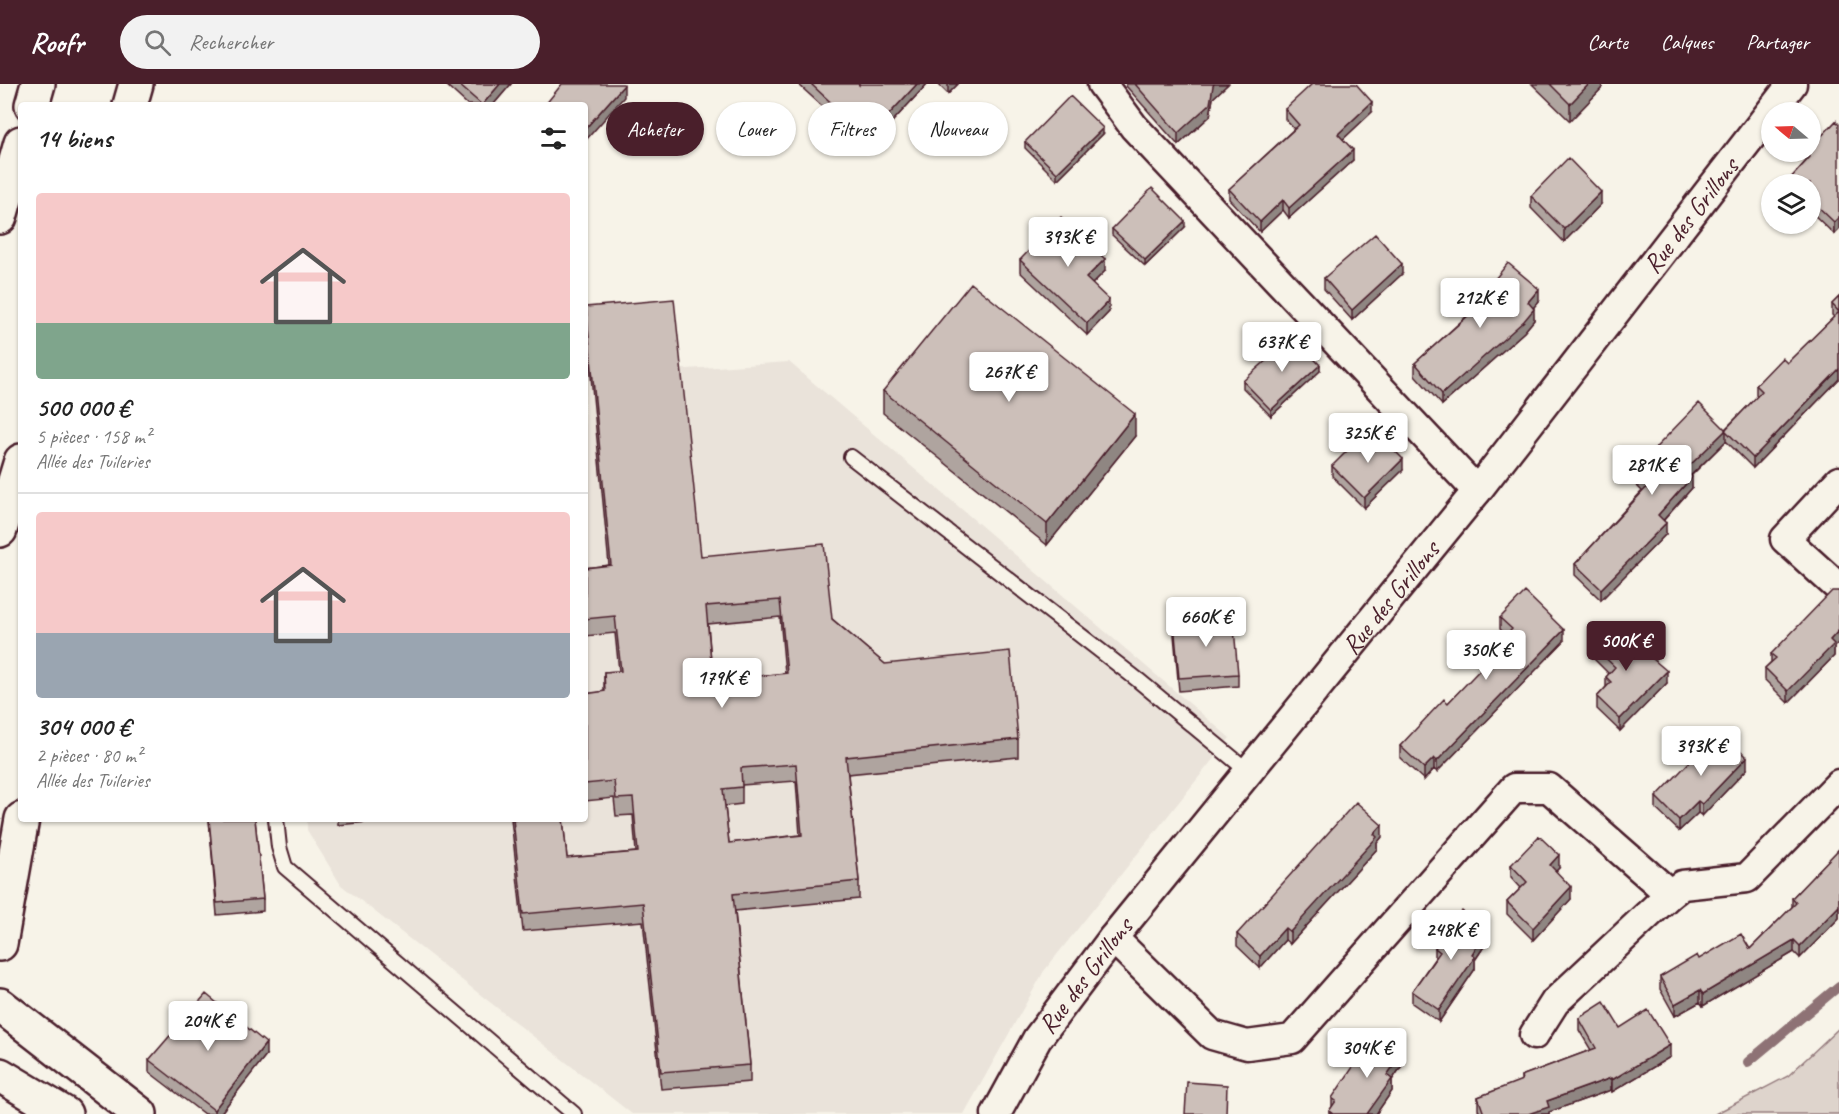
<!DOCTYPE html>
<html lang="fr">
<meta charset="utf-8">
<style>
body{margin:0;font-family:Caveat,sans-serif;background:#f2f2f2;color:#222;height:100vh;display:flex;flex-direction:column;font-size:22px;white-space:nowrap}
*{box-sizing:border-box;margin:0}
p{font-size:20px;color:#767676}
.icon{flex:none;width:33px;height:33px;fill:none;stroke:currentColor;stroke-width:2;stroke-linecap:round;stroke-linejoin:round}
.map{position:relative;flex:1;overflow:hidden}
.panel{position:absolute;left:18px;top:18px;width:570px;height:720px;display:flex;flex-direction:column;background:#fff;border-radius:6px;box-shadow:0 2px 4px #0004}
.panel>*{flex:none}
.hud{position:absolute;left:606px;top:18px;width:570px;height:54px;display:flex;gap:12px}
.needle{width:39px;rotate:289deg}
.fabs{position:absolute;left:1761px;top:18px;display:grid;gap:12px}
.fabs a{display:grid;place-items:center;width:60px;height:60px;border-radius:50%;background:#fff;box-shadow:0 2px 4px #0004;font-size:30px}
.price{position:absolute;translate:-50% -51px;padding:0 14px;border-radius:6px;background:#fff;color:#222;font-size:20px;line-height:39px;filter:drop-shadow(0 2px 3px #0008)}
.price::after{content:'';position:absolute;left:50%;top:36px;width:18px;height:14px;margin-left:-9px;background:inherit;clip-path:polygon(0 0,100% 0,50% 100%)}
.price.active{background:#4a1f2b;color:#fff}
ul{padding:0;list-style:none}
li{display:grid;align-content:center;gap:12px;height:318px;padding:0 18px}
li+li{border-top:2px solid #e0e0e0}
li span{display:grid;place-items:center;height:186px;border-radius:6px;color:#555}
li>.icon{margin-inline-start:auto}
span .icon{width:108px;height:108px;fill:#fffc;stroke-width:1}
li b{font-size:26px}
h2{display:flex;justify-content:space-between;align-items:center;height:72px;padding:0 18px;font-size:26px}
.tag{padding:0 21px;border-radius:27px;background:#fff;box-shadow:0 2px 4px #0004;font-size:21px;line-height:54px}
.tag.active{background:#4a1f2b;color:#fff}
header{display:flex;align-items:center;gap:36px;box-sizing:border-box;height:84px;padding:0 30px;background:#4a1f2b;color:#fff}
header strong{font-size:28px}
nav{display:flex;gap:33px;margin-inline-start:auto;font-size:21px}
.search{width:420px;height:54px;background:#f2f2f2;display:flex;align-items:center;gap:15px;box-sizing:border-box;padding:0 21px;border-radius:33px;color:#767676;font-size:22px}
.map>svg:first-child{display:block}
</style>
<header>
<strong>Roofr</strong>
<div class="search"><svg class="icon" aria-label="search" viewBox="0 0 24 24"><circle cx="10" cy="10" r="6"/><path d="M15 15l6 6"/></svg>Rechercher</div>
<nav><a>Carte</a><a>Calques</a><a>Partager</a></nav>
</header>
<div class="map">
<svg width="1839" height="1030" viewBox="0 0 1839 1030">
<rect width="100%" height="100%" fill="#f7f3e8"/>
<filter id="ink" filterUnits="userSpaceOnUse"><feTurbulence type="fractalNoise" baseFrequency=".0167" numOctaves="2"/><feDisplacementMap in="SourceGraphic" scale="12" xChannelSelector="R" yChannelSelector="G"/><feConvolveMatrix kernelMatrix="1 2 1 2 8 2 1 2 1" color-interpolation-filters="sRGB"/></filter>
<g filter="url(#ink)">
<path fill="#eae3da" d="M789 278 1230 654 1044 887 964 1030H632L341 801 307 746V735H585V292Z"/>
<path fill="#ded4cc" stroke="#947a7c" stroke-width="1.5" d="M1839 944V1030H1715L1788 992Z"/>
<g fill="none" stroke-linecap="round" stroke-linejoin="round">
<path stroke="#8e7275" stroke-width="10" d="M1748 978 1839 902"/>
<g stroke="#4a1f2b" stroke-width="18">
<path id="service" d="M851 373 1138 596 1249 688
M276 735 279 763 285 783 574 1030"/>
</g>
<g stroke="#4a1f2b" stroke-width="33">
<g id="minor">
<path d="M1102 0 1134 43 1477 407"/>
<path d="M1839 397 1785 455 1839 504"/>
<path d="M1113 854 1212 951 1247 961 1292 955 1514 704H1549L1670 810 1682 801 1747 794 1839 700"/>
<path d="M1534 951 1555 918 1670 810"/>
<path id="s1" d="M996 1030 1037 955 1113 854 1477 407 1792 0"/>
</g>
</g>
<g stroke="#4a1f2b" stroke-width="38">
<path id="secondary" d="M0 921 140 1030
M0 991 65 1030"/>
</g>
<g stroke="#4a1f2b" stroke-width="38">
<path id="trunk" d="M32 21 38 0
M130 21 136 0
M0 133 21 59
M0 446 21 377
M0 860 22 735"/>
</g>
<use href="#service" stroke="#f7f3e8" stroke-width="14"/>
<use href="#minor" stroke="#f7f3e8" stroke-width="28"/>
<use href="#secondary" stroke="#f7f3e8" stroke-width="33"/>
<use href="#trunk" stroke="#f7f3e8" stroke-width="33"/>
</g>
<path fill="#afa49f" stroke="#4a1f2b" stroke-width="1.5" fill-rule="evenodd" d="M445 0H511L493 21H468Z
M798 0H858L859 1 927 0 868 64Z
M938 0H958L948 10Z
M1126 0H1228L1213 14 1210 32 1178 61 1126 2Z
M1532 0H1602V4L1570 37Z
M1285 25 1372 28 1343 55 1353 76 1289 134 1283 126 1260 148 1229 115V105L1294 45 1285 35Z
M1836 37 1834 150 1810 127V100H1790V95L1806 77V69Z
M1103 50 1057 96 1025 64V58Z
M1531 112 1601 120 1564 158 1531 124Z
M1185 143 1145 182 1112 151V145Z
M1020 176 1105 187 1092 200 1109 228 1087 251 1020 188Z
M1402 190 1352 236 1324 205V194Z
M1839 213V295L1753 384 1726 357 1691 392 1692 404 1664 436 1666 450 1601 516 1575 491V480L1642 407 1633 398V387L1725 345 1757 313 1756 311V301L1787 279 1834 233 1832 231V220Z
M1539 217 1533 224 1534 236 1524 248 1442 321 1415 291V279L1468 231V228Z
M586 223 701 472 832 535 885 580 1018 655V673L848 690 859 797V815L735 827 750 981V998L661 1005 643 837 523 847 511 735H563L567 774 636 768 633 731 616 732 614 714 585 717V610L604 608V588L619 587 615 549 585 552V484L609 481 586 240ZM780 533 785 589 732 595 711 577 708 540ZM796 697 800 751 729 759 725 722 742 720V701Z
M1320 287 1271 332 1243 304V297Z
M883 307 1135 352 1047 461 883 329Z
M1359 363 1403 386 1364 424 1332 392V382Z
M1500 534 1564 557 1437 688 1434 685 1424 696 1400 674V662L1448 619 1492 574V566L1506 551 1500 545Z
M1174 539 1238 590V602L1179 607 1174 551Z
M1593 562 1667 599 1620 647 1597 625V613L1606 603V593L1609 590 1593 574Z
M1834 563V572L1788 619 1765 596V584L1771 578V570Z
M1705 671 1747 685 1702 732 1698 729 1679 747 1656 725V713Z
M209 735H255L263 815V827L217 831Z
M338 735H398L338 741Z
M1382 753 1377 759V765L1290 860 1285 856 1260 884 1237 862V850Z
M1839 765V834L1800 874 1794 868 1703 922 1700 918 1675 932 1660 905V893L1699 875 1750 865 1792 823V814Z
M1511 781 1559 784 1556 787 1571 815 1533 856 1507 830V818L1521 804 1511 793Z
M1487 858 1475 876V885L1439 938 1412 919V907L1435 874V864Z
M1579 934 1620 944 1670 973 1612 1008 1611 1006 1549 1028V1030H1480L1478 1025V1013L1521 997V992L1591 966 1579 946Z
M266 971 220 1030H204L149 988V976Z
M1403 980 1392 996V1007L1376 1030H1329V1027L1332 1023V1014Z"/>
<path fill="#8f8682" stroke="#4a1f2b" stroke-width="1.5" d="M500 0H511L493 21H482Z
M917 0H927L868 64V53Z
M948 0H958L948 10Z
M1214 0H1228L1213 14 1210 32 1178 61V49Z
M1589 0H1602V4L1570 37V20Z
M624 1V13L585 57V45Z
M1372 18V28L1338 60V50Z
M1103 44V50L1057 96V89Z
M1353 66V76L1289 134V124Z
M1601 108V120L1564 158V145Z
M1283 116V126L1260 148V138Z
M1839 133V145L1834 150V138Z
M1185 137V143L1145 182V176Z
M1105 175V187L1086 206V194Z
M1402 180V190L1352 236V226Z
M1539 205V217L1528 230V218Z
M1109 216V228L1087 251V239Z
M1534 225V236L1524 248 1442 321V310Z
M1320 281V287L1271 332V326Z
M1839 285V295L1753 384V374Z
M1135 330V352L1047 461V440Z
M1726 346V357L1685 397V386Z
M1403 375V386L1364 424V414Z
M1692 393V404L1658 442V431Z
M1666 439V450L1601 516V505Z
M1564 546V557L1437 688V677Z
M1839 546V558L1834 563V572L1788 619V607L1830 556Z
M1667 587V599L1620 647V635Z
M1747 673V685L1702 732V720Z
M1434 674V685L1424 696V684Z
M1698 717V729L1679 747V736Z
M1382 741V753L1377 759V765L1290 860V848Z
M1559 771V784L1550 793V781Z
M1571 803V815L1533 856V844Z
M1839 822V834L1800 874V862Z
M1285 844V856L1260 884V872Z
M1487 846V858L1475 876V885L1439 938V926L1472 870Z
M1794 856V868L1703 922V910Z
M1700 906V918L1675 932V920Z
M266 959V971L220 1030H214V1026Z
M1670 961V973L1612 1008V996Z
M1403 968V980L1392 996V1007L1376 1030H1367L1387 991Z
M1611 994V1006L1549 1028V1030H1528L1547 1017Z"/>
<path fill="#ccbfb9" stroke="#4a1f2b" stroke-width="1.5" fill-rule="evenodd" d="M458 0H500L482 21Z
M562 0H623L624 1 585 45V21H545Z
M811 0H858L859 1V0H917L868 53Z
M1135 0H1214L1213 2 1210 20 1178 49Z
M1312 0H1356L1372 18 1338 50 1353 66 1289 124 1283 116 1260 138 1229 105 1299 41 1285 25Z
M1550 0H1589L1570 20Z
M1070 12 1103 44 1057 89 1025 58Z
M1836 37 1839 40V133L1834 138 1810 115V100H1796L1790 95 1810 73 1806 69 1808 68H1810V64Z
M1568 74 1601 108 1564 145 1531 112Z
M1152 104 1185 137 1145 176 1112 145Z
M1061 133 1105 175 1086 194 1109 216 1087 239 1020 176Z
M1375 150 1402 180 1352 226 1324 194Z
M1508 179 1539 205 1528 218 1534 225 1524 237 1442 310 1415 279 1470 230 1468 228Z
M971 199 1135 330 1047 440 883 307Z
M1839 213V228L1832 220Z
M674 215 701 472 824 460 832 535 885 580 1010 567 1018 655 846 673 859 797 733 810 750 981 661 988 643 819 523 830 513 735H563L567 774 638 768 633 714 616 715 614 697 585 700V610L605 607 604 588 621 587 615 532 585 535V484L611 481 586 223ZM780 516 787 589 732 595 731 576 711 577 706 522ZM796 680 802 751 729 759 723 705 742 703 741 684Z
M1839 228V285L1753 374 1725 346 1762 307 1756 301 1782 274 1787 279Z
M1293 253 1320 281 1271 326 1243 297Z
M1699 319 1726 346 1685 386 1692 393 1658 431 1666 439 1601 505 1575 480 1648 402 1633 387Z
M1375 347 1403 375 1364 414 1332 382 1355 359 1359 363Z
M1832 507H1839V546L1830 556 1834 560 1788 607 1765 584 1776 574 1771 570Z
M1525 508 1564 546 1437 677 1434 674 1424 684 1400 662 1444 615 1448 619 1495 570 1492 566 1512 545 1500 534Z
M1233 533 1238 590 1179 594 1174 539Z
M1613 541 1667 587 1620 635 1597 613 1611 598 1606 593 1615 583 1593 562Z
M1725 651 1747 673 1702 720 1698 717 1679 736 1656 713 1700 667 1705 671Z
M1356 718 1382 741 1374 750 1377 753 1290 848 1285 844 1260 872 1237 850Z
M209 735H255L263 815 217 819Z
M1539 752 1559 771 1550 781 1571 803 1533 844 1507 818 1527 798 1511 781Z
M1839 765V822L1800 862 1794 856 1703 910 1700 906 1675 920 1660 893 1697 871 1699 875 1741 850 1750 865 1796 819 1792 814Z
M1462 827 1487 846 1472 870 1475 873 1439 926 1412 907 1440 868 1435 864Z
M206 910 266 959 214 1026 149 976Z
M1604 918 1620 944 1648 926 1670 961 1612 996 1611 994 1547 1017 1549 1023 1528 1030H1484L1478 1013 1522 996 1521 992 1596 964 1579 934Z
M1376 949 1403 968 1387 991 1392 995 1367 1030H1333L1329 1027 1336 1017 1332 1014Z
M1187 998 1227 1001 1226 1030H1230H1185Z"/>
</g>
<g text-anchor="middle" stroke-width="4.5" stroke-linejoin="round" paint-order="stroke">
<g font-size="26" fill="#4a1f2b" stroke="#f7f3e8">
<text dy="9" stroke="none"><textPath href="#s1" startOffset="1137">Rue des Grillons</textPath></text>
<text dy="9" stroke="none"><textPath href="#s1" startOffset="651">Rue des Grillons</textPath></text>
<text dy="9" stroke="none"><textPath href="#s1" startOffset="165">Rue des Grillons</textPath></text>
</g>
</g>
</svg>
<div class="fabs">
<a><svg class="needle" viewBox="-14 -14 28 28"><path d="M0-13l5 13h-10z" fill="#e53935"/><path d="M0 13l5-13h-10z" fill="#767676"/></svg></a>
<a><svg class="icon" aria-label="layers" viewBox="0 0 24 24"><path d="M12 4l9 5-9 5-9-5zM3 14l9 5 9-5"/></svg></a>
</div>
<b class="price" style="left:1068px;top:184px">393K €</b>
<b class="price" style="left:1480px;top:245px">212K €</b>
<b class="price" style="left:1282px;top:289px">637K €</b>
<b class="price" style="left:1009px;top:319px">267K €</b>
<b class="price" style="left:1368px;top:380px">325K €</b>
<b class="price" style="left:1652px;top:412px">281K €</b>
<b class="price" style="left:1206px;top:564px">660K €</b>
<b class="price active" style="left:1626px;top:588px">500K €</b>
<b class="price" style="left:1486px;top:597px">350K €</b>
<b class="price" style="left:722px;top:625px">179K €</b>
<b class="price" style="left:1701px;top:693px">393K €</b>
<b class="price" style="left:1451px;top:877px">248K €</b>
<b class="price" style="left:208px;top:968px">204K €</b>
<b class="price" style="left:1367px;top:995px">304K €</b>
<div class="hud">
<a class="tag active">Acheter</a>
<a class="tag">Louer</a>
<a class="tag">Filtres</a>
<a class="tag">Nouveau</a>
</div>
<section class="panel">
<h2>14 biens<svg class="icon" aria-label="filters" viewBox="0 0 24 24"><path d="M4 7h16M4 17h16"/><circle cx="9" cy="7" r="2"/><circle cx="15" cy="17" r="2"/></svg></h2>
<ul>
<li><span style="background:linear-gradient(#f6c9c9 70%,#7fa58c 0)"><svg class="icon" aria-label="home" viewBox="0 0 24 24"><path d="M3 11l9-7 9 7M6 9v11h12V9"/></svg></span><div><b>500 000 €</b><p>5 pièces · 158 m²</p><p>Allée des Tuileries</p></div></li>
<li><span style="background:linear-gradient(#f6c9c9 65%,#9aa5b1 0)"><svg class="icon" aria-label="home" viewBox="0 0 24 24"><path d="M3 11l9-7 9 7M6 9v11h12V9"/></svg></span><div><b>304 000 €</b><p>2 pièces · 80 m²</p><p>Allée des Tuileries</p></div></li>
</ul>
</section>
</div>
